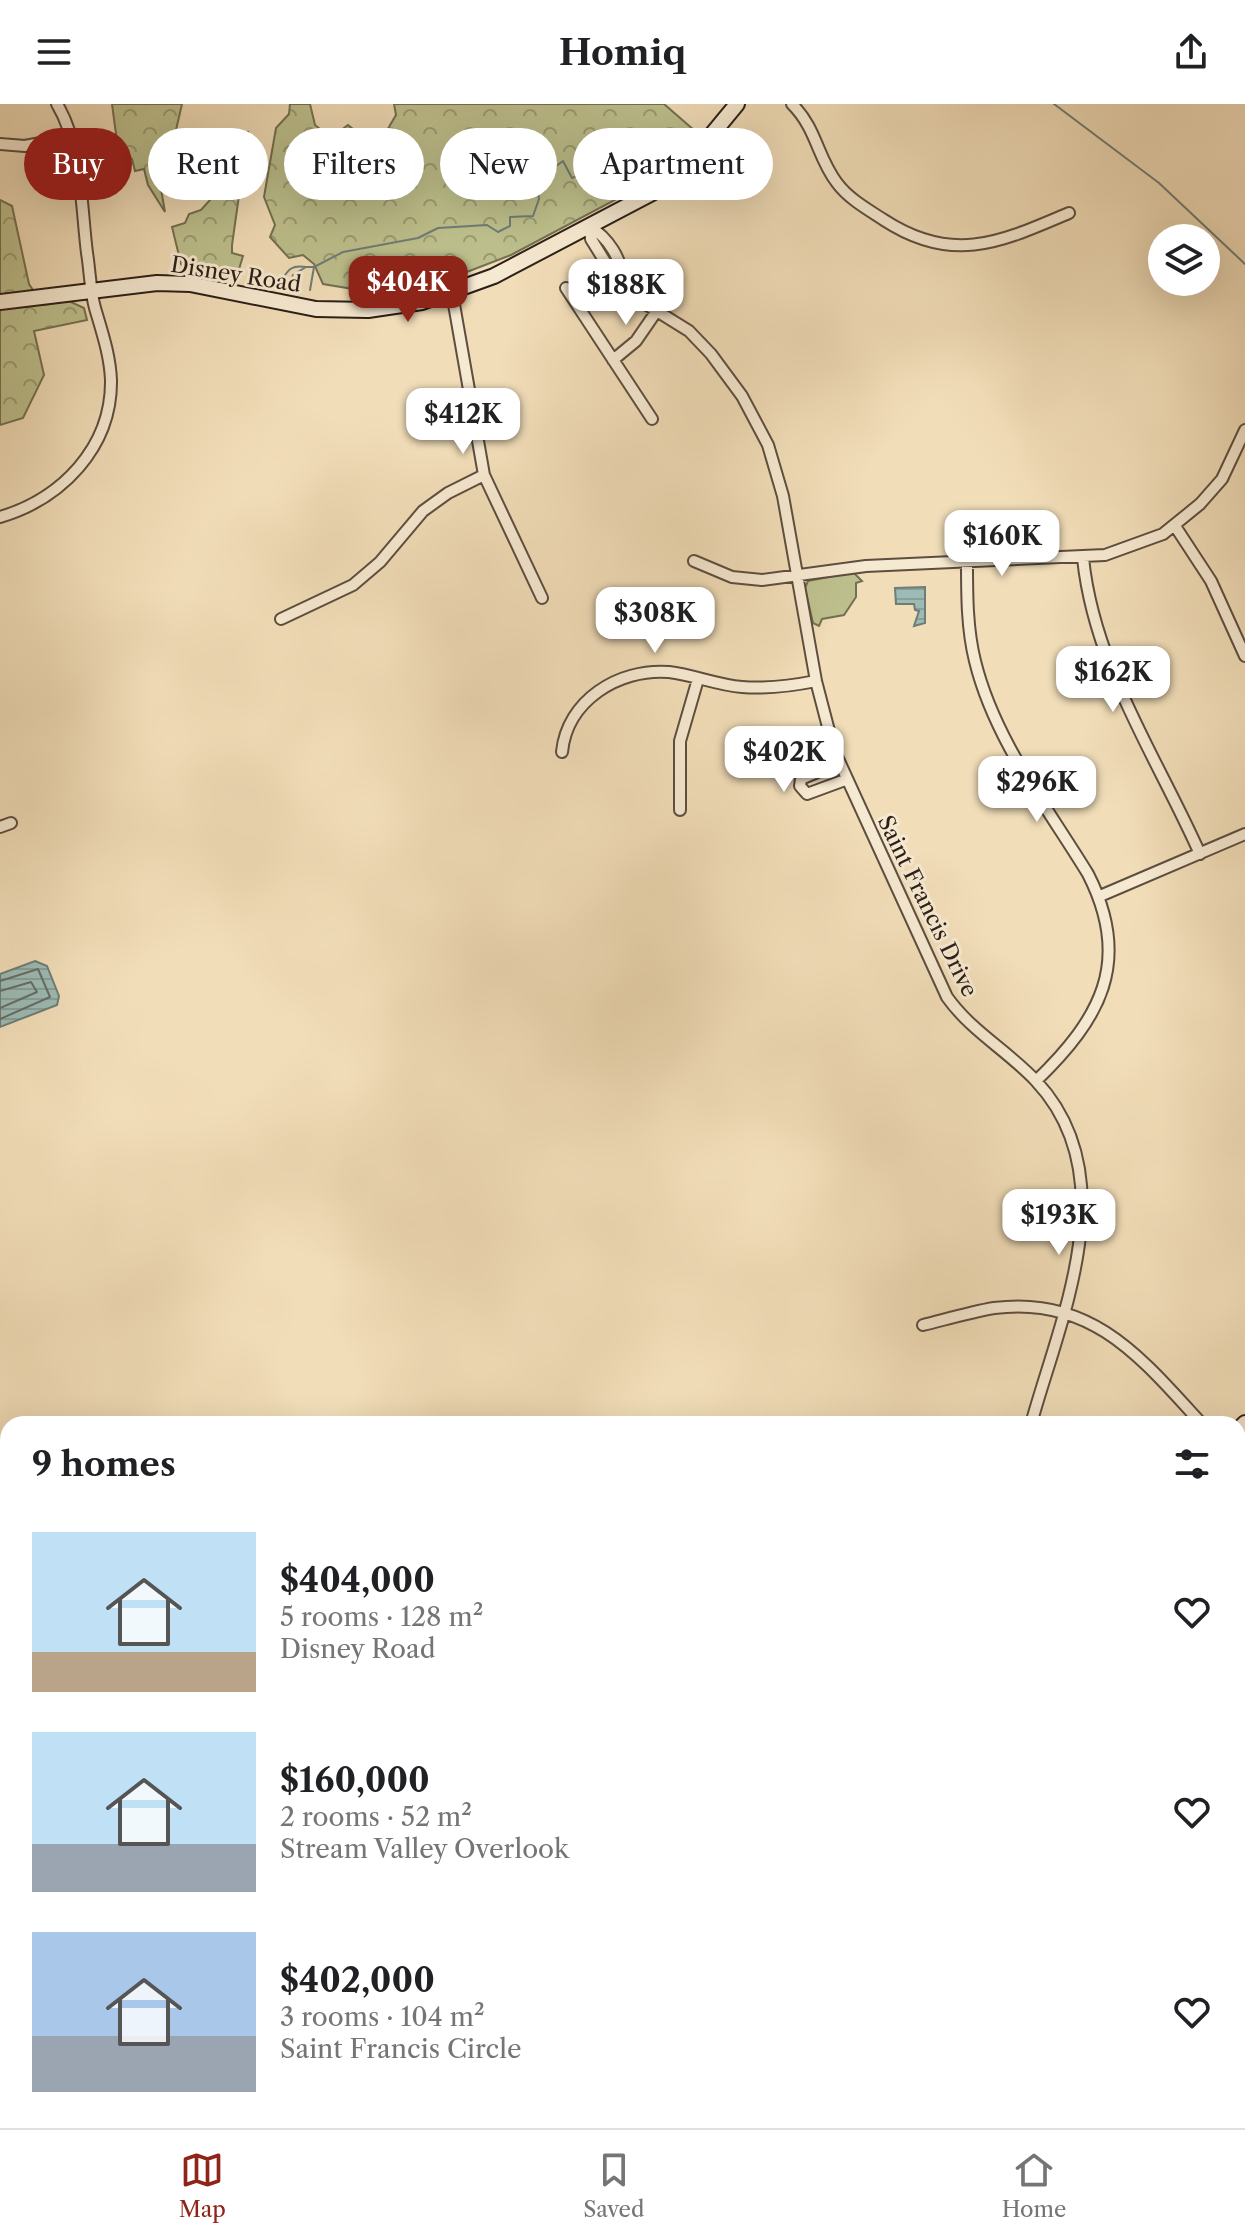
<!DOCTYPE html>
<meta charset="utf-8">
<style>
body{margin:0;font-family:"Libre Caslon Text",serif;background:#f6f6f6;color:#202124;height:100vh;display:flex;flex-direction:column;font-size:30px;white-space:nowrap}
*{box-sizing:border-box;margin:0}
p{font-size:26px;color:#757577}
.icon{flex:none;width:44px;height:44px;fill:none;stroke:currentColor;stroke-width:2;stroke-linecap:round;stroke-linejoin:round}
.map{position:relative;flex:1;overflow:hidden}
.side{position:absolute;left:0px;top:1312px;width:1246px;height:712px;display:flex;flex-direction:column;background:#fff;border-radius:24px 24px 0 0;box-shadow:0 8px 32px #0002}
.side>*{flex:none}
.guide{position:absolute;left:24px;top:24px;width:800px;height:72px;display:flex;gap:16px}
.controls{position:absolute;left:1148px;top:120px;display:grid;gap:16px}
.controls a{display:grid;place-items:center;width:72px;height:72px;border-radius:50%;background:#fff;box-shadow:0 8px 32px #0002;font-size:40px}
.price{position:absolute;translate:-50% -68px;padding:0 18px;border-radius:16px;background:#fff;color:#222;font-size:26px;line-height:52px;filter:drop-shadow(0 2px 4px #0008)}
.price::after{content:'';position:absolute;left:50%;top:48px;width:24px;height:18px;margin-left:-12px;background:inherit;clip-path:polygon(0 0,100% 0,50% 100%)}
.price.on{background:#8f2418;color:#fff}
ul{padding:0;list-style:none}
li{display:flex;align-items:center;gap:24px;height:200px;padding:0 32px}
li span{display:grid;place-items:center;flex:none;width:224px;height:160px;border-radius:0px;color:#555}
li>.icon{margin-inline-start:auto}
span .icon{width:96px;height:96px;fill:#fffc;stroke-width:1}
li b{font-size:34px}
h2{display:flex;justify-content:space-between;align-items:center;height:96px;padding:0 32px;font-size:34px}
.pill{padding:0 28px;border-radius:36px;background:#fff;box-shadow:0 8px 32px #0002;font-size:28px;line-height:72px}
.pill.on{background:#8f2418;color:#fff}
header{display:flex;justify-content:space-between;align-items:center;height:104px;padding:0 32px;background:#fff;font-size:36px;font-weight:700}
.tab-bar{display:flex;justify-content:space-around;align-items:center;height:112px;border-top:2px solid #e0e0e0;background:#fff;font-size:22px;color:#757577}
.tab-bar a{display:grid;justify-items:center;gap:4px}
.tab-bar .on{color:#8f2418}
.map>svg:first-child{display:block}
</style>
<header><svg class="icon" aria-label="menu" viewBox="0 0 24 24"><path d="M4 6h16M4 12h16M4 18h16"/></svg>Homiq<svg class="icon" aria-label="share" viewBox="0 0 24 24"><path d="M12 15V3M7 8l5-5 5 5M5 13v7h14v-7"/></svg></header>
<div class="map">
<svg width="1245" height="2024" viewBox="0 0 1245 2024">
<defs>
<pattern id="forest-crowns" width="20" height="18" patternUnits="userSpaceOnUse" patternTransform="scale(2)"><rect width="20" height="18" fill="#bdc08d"/><path d="M2 6a3 3 0 1 1 6 0M12 15a3 3 0 1 1 6 0" fill="none" stroke="#9a9b72"/></pattern>
<pattern id="water-rules" width="6" height="5" patternUnits="userSpaceOnUse" patternTransform="scale(2)"><rect width="6" height="5" fill="#9cbbb5"/><path d="M0 2.5h6" fill="none" stroke="#87a09b"/></pattern>
</defs>
<rect width="100%" height="100%" fill="#f1ddb8"/>
<filter id="stains"><feTurbulence type="fractalNoise" baseFrequency=".0025" numOctaves="4"/><feColorMatrix values="0 0 0 0 .2 0 0 0 0 .09 0 0 0 0 .02 0 0 0 .5 -.17"/></filter>
<radialGradient id="worn" r=".72"><stop offset=".6" stop-color="#630" stop-opacity="0"/><stop offset="1" stop-color="#630" stop-opacity=".3"/></radialGradient>
<path fill="url(#forest-crowns)" stroke="#747052" stroke-width="2" d="M112 0H182L176 26 181 29 248 28 232 141V149L243 152 236 175 184 164 181 160 172 123 185 119 189 110 201 106 210 96 195 53 157 62 165 108 148 81 144 65 135 67 132 55 118 45Z
M290 0H310L315 21 325 29H337L348 21 358 29 386 28 396 11 394 0H664L695 27 665 65 630 88 511 151 459 171 431 176 359 186 323 180 314 160 303 151 289 154 270 133 275 121 264 93 276 24 289 10Z
M0 96 12 102 29 180 43 201 69 197 84 204 87 216 34 227 44 271 23 314 0 321Z
M1245 1423V1628L1238 1622V1431Z
M478 2016H1217L1222 2024H480Z"/>
<path fill="#bdc08d" stroke="#747052" stroke-width="2" d="M853 468 862 477 856 479V493L844 511 822 515 819 522 813 519 805 484 808 477Z"/>
<path fill="url(#water-rules)" stroke="#6f7d76" stroke-width="2" d="M925 483V519L914 522 919 507 915 506 914 500H896L895 484Z
M35 857 47 862 59 892 57 901 0 923V870Z"/>
<g fill="none" stroke-linecap="round" stroke-linejoin="round">
<path stroke="#646d66" stroke-width="2" d="M0 877 38 865 50 893 0 915
M0 887 31 878 37 888 0 904"/>
<path stroke="#6f7d76" stroke-width="2" d="M1054 0 1159 79 1245 160
M278 182C287 169 288 160 306 163
M289 184 293 171 306 163H314
M310 186 314 163 343 148 418 134 438 124 487 121 498 128 510 122V113L533 112 539 95 537 76 563 57 572 74 601 64 605 68 622 56 635 81"/>
<g stroke="#5d4e3f" stroke-width="14">
<path id="street" d="M792 0C817 25 817 53 837 79 849 95 867 105 884 116 953 161 1001 138 1069 109
M0 40 25 42 72 33
M590 123 591 135 612 169 644 199 689 227 711 250 742 292 768 341 783 392 816 577 834 646 947 893C971 927 1008 947 1036 977 1126 1073 1061 1212 1031 1320
M590 123C608 133 622 156 623 176
M566 184 652 315
M452 189 484 371 542 494
M613 256 636 237 656 208
M0 413C61 395 112 344 111 276 110 251 102 228 95 204 90 186 90 167 87 149 81 101 82 42 57 0
M1175 422 1211 477 1245 552
M1083 454C1094 562 1157 653 1200 750
M694 457 732 473 762 476 866 462 1105 451 1163 430 1200 400 1222 375 1245 326
M967 458C967 491 967 525 975 557 994 635 1047 703 1088 770 1133 858 1100 915 1036 977
M281 515 353 481 380 458 423 407 448 389 484 371
M562 648C567 597 618 564 669 568 694 571 717 581 742 583 767 585 791 582 816 577
M839 659 801 675 800 682 807 690 845 676
M680 706V637L698 575
M0 723 11 719
M1100 792 1245 730
M923 1221C947 1215 971 1208 994 1204 1093 1191 1143 1256 1202 1320
M0 1380 8 1401
M0 1442 8 1439
M0 1779 8 1788
M8 1828 0 1843 8 1853
M0 2002 8 2008
M160 2016 166 2024
M388 2016 390 2024
M416 2016 418 2024
M91 2024 95 2021"/>
</g>
<g stroke="#2c1f17" stroke-width="18">
<path id="secondary" d="M0 198 157 179 190 180 316 205 368 206 422 198 494 172 652 89 690 57 737 0
M1238 1326 1245 1319
M1238 1756 1245 1764
M1238 1969 1245 1963
M1238 2014 1245 2023
M35 2024 47 2016
M58 2024 70 2016"/>
</g>
<use href="#street" stroke="#f6e9d1" stroke-width="10"/>
<use href="#secondary" stroke="#f6e9d1" stroke-width="14"/>
</g>
<g text-anchor="middle" stroke-width="6" stroke-linejoin="round" paint-order="stroke">
<g font-size="22" fill="#2c1f17" stroke="#f6e9d1">
<text transform="translate(236 170) rotate(9)" y="8">Disney Road</text>
<text transform="translate(928 802) rotate(64)" y="8">Saint Francis Drive</text>
</g>
</g>
<rect width="100%" height="100%" filter="url(#stains)"/>
<rect width="100%" height="100%" fill="url(#worn)"/>
</svg>
<div class="controls">
<a><svg class="icon" aria-label="layers" viewBox="0 0 24 24"><path d="M12 4l9 5-9 5-9-5zM3 14l9 5 9-5"/></svg></a>
</div>
<b class="price on" style="left:408px;top:220px">$404K</b>
<b class="price" style="left:626px;top:223px">$188K</b>
<b class="price" style="left:463px;top:352px">$412K</b>
<b class="price" style="left:1002px;top:474px">$160K</b>
<b class="price" style="left:655px;top:551px">$308K</b>
<b class="price" style="left:1113px;top:610px">$162K</b>
<b class="price" style="left:784px;top:690px">$402K</b>
<b class="price" style="left:1037px;top:720px">$296K</b>
<b class="price" style="left:1059px;top:1153px">$193K</b>
<div class="guide">
<a class="pill on">Buy</a>
<a class="pill">Rent</a>
<a class="pill">Filters</a>
<a class="pill">New</a>
<a class="pill">Apartment</a>
</div>
<section class="side">
<h2>9 homes<svg class="icon" aria-label="filters" viewBox="0 0 24 24"><path d="M4 7h16M4 17h16"/><circle cx="9" cy="7" r="2"/><circle cx="15" cy="17" r="2"/></svg></h2>
<ul>
<li><span style="background:linear-gradient(#bfe0f5 75%,#b9a48a 0)"><svg class="icon" aria-label="home" viewBox="0 0 24 24"><path d="M3 11l9-7 9 7M6 9v11h12V9"/></svg></span><div><b>$404,000</b><p>5 rooms · 128 m²</p><p>Disney Road</p></div><svg class="icon" aria-label="heart" viewBox="0 0 24 24"><path d="M12 20l-8-8c-3-5 5-10 8-4 3-6 11-1 8 4z"/></svg></li>
<li><span style="background:linear-gradient(#bfe0f5 70%,#9aa5b1 0)"><svg class="icon" aria-label="home" viewBox="0 0 24 24"><path d="M3 11l9-7 9 7M6 9v11h12V9"/></svg></span><div><b>$160,000</b><p>2 rooms · 52 m²</p><p>Stream Valley Overlook</p></div><svg class="icon" aria-label="heart" viewBox="0 0 24 24"><path d="M12 20l-8-8c-3-5 5-10 8-4 3-6 11-1 8 4z"/></svg></li>
<li><span style="background:linear-gradient(#a9c7e8 65%,#9aa5b1 0)"><svg class="icon" aria-label="home" viewBox="0 0 24 24"><path d="M3 11l9-7 9 7M6 9v11h12V9"/></svg></span><div><b>$402,000</b><p>3 rooms · 104 m²</p><p>Saint Francis Circle</p></div><svg class="icon" aria-label="heart" viewBox="0 0 24 24"><path d="M12 20l-8-8c-3-5 5-10 8-4 3-6 11-1 8 4z"/></svg></li>
</ul>
</section>
</div>
<nav class="tab-bar">
<a class="on"><svg class="icon" aria-label="map" viewBox="0 0 24 24"><path d="M3 6l6-2 6 2 6-2v14l-6 2-6-2-6 2zM9 4v14M15 6v14"/></svg>Map</a>
<a><svg class="icon" aria-label="saved" viewBox="0 0 24 24"><path d="M7 4h10v16l-5-4-5 4z"/></svg>Saved</a>
<a><svg class="icon" aria-label="home" viewBox="0 0 24 24"><path d="M3 11l9-7 9 7M6 9v11h12V9"/></svg>Home</a>
</nav>
